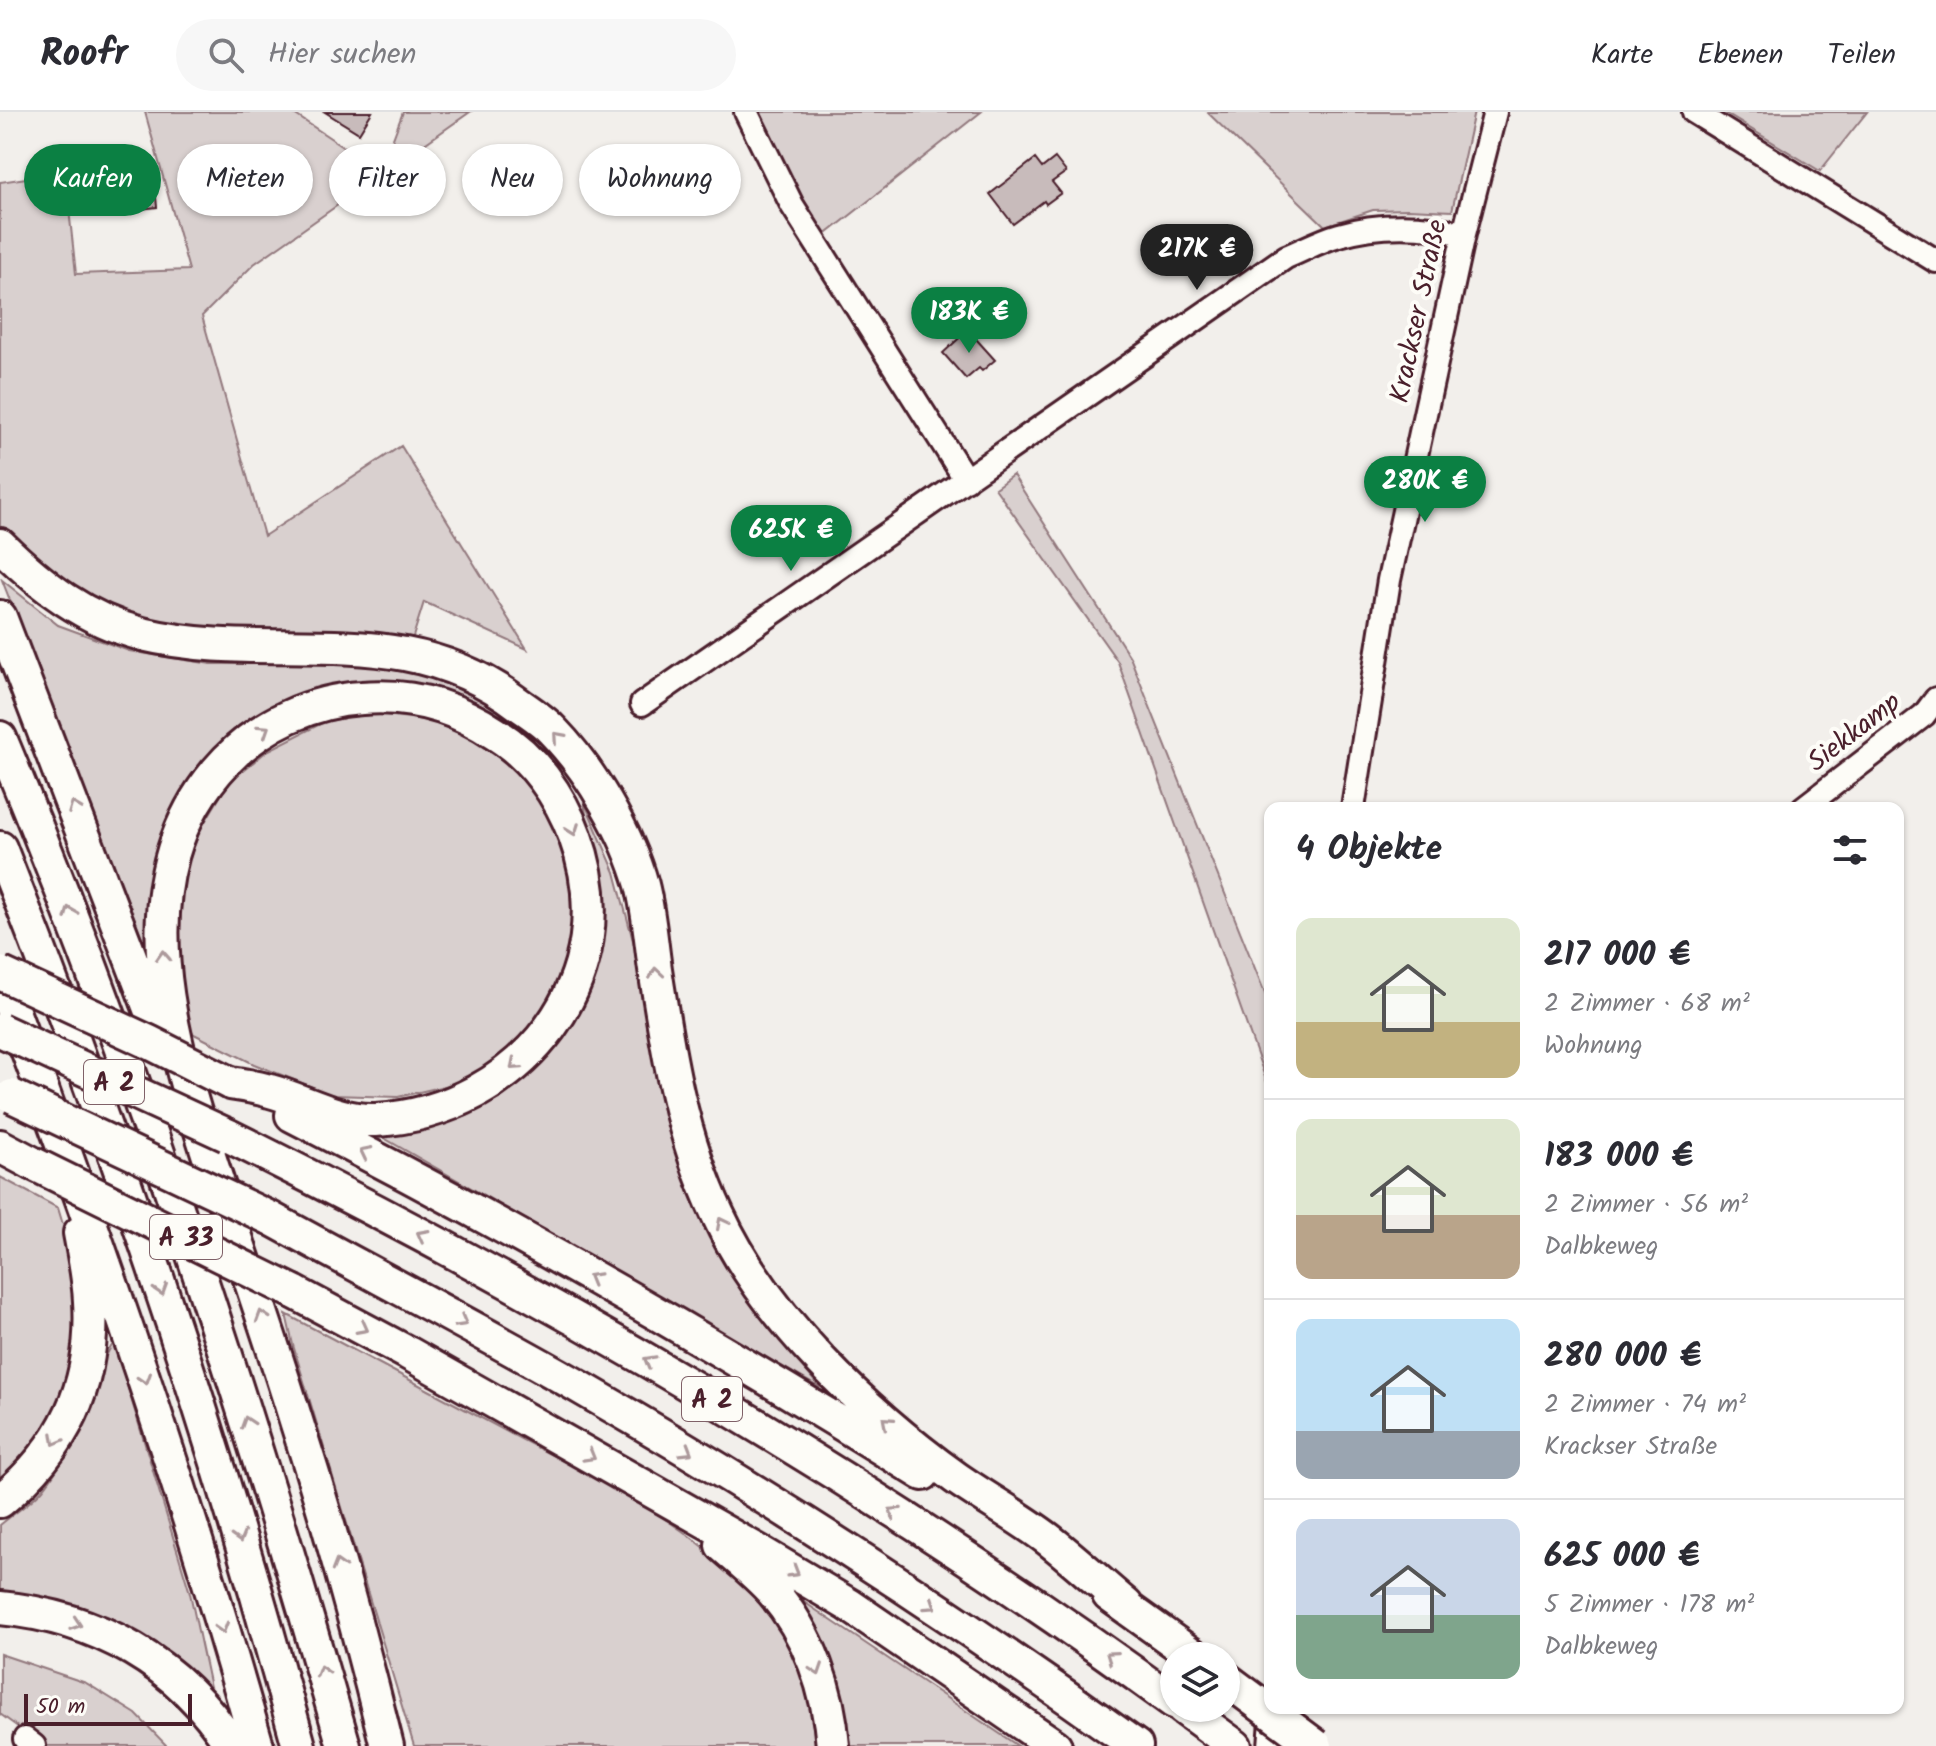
<!DOCTYPE html>
<html lang="de">
<meta charset="utf-8">
<style>
body{margin:0;font-family:Kalam,sans-serif;background:#f7f7f7;color:#2b2b33;height:100vh;display:flex;flex-direction:column;font-size:30px;white-space:nowrap}
*{box-sizing:border-box;margin:0}
p{font-size:26px;color:#7c7c81}
.icon{flex:none;width:44px;height:44px;fill:none;stroke:currentColor;stroke-width:2;stroke-linecap:round;stroke-linejoin:round}
.map{position:relative;flex:1;overflow:hidden}
.details{position:absolute;left:1264px;top:690px;width:640px;height:912px;display:flex;flex-direction:column;background:#fff;border-radius:16px;box-shadow:0 2px 6px #0004}
.details>*{flex:none}
.guide{position:absolute;left:24px;top:32px;width:760px;height:72px;display:flex;gap:16px}
.tools{position:absolute;left:1160px;top:1530px;display:grid;gap:16px}
.tools a{display:grid;place-items:center;width:80px;height:80px;border-radius:50%;background:#fff;box-shadow:0 2px 6px #0004;font-size:40px}
.scale{position:absolute;left:24px;bottom:20px;width:168px;box-sizing:border-box;padding-left:8px;border:4px solid #4a1f2b;border-top:0;font-size:22px;line-height:28px;white-space:nowrap;color:#4a1f2b;-webkit-text-stroke:6px #fdfcf7;paint-order:stroke}
.price{position:absolute;translate:-50% -68px;padding:0 18px;border-radius:28px;background:#0b8043;color:#fff;font-size:26px;line-height:52px;filter:drop-shadow(0 2px 4px #0008)}
.price::after{content:'';position:absolute;left:50%;top:48px;width:24px;height:18px;margin-left:-12px;background:inherit;clip-path:polygon(0 0,100% 0,50% 100%)}
.price.on{background:#222;color:#fff}
ul{padding:0;list-style:none}
li{display:flex;align-items:center;gap:24px;height:200px;padding:0 32px}
li+li{border-top:2px solid #e1e1e2}
li span{display:grid;place-items:center;flex:none;width:224px;height:160px;border-radius:16px;color:#555}
li>.icon{margin-inline-start:auto}
span .icon{width:96px;height:96px;fill:#fffc;stroke-width:1}
li b{font-size:34px}
h2{display:flex;justify-content:space-between;align-items:center;height:96px;padding:0 32px;font-size:34px}
.tag{padding:0 28px;border-radius:36px;background:#fff;box-shadow:0 2px 6px #0004;font-size:28px;line-height:72px}
.tag.on{background:#0b8043;color:#fff}
header{display:flex;align-items:center;gap:48px;box-sizing:border-box;height:112px;padding:0 40px;background:#fff;border-bottom:2px solid #e1e1e2}
header strong{font-size:38px}
nav{display:flex;gap:44px;margin-inline-start:auto;font-size:28px}
.search{width:560px;height:72px;background:#f7f7f7;display:flex;align-items:center;gap:20px;box-sizing:border-box;padding:0 28px;border-radius:44px;color:#7c7c81;font-size:30px}
.map>svg:first-child{display:block}
</style>
<header>
<strong>Roofr</strong>
<div class="search"><svg class="icon" aria-label="search" viewBox="0 0 24 24"><circle cx="10" cy="10" r="6"/><path d="M15 15l6 6"/></svg>Hier suchen</div>
<nav><a>Karte</a><a>Ebenen</a><a>Teilen</a></nav>
</header>
<div class="map">
<svg width="1936" height="1634" viewBox="0 0 1936 1634">
<rect width="100%" height="100%" fill="#f2efeb"/>
<filter id="ink" filterUnits="userSpaceOnUse"><feTurbulence type="fractalNoise" baseFrequency=".0125" numOctaves="2"/><feDisplacementMap in="SourceGraphic" scale="16" xChannelSelector="R" yChannelSelector="G"/><feConvolveMatrix kernelMatrix="1 2 1 2 8 2 1 2 1" color-interpolation-filters="sRGB"/></filter>
<g filter="url(#ink)">
<path fill="#d9d0cf" stroke="#92787d" stroke-width="2" d="M145 0H291L377 57 385 48 403 0H470L254 152 202 204 264 424 401 334 527 537 424 490 412 528 309 517H183L110 496 58 468 18 436 0 414V70L65 60 76 162 189 158Z
M753 0H981L824 124 793 76Z
M1207 0H1474L1452 99 1408 97 1373 98 1325 114Z
M1723 0H1867L1820 59Z
M1013 363 1130 545 1270 894V979L1118 550 995 376Z
M2 468 58 513 129 539 211 552 358 551 442 562 523 612 513 617 338 575 172 711 152 760 149 843Z
M369 601 426 608 481 628 521 661 546 696 567 748 576 799 572 848 552 898 482 960 449 973 398 985 332 983 254 952 190 920 176 831 181 771 200 718 229 670 267 639 324 610Z
M584 689 615 760 641 859 657 969 683 1060 707 1117 747 1186 820 1276 377 1022 429 1015 467 1004 504 984 533 959 569 918 588 877 600 803Z
M0 1065 58 1096C82 1168 82 1256 43 1323 33 1340 15 1355 0 1367Z
M286 1202C358 1241 430 1279 502 1317 605 1372 732 1426 790 1534 806 1564 811 1601 816 1634H414L293 1233Z
M114 1230 190 1481 211 1580C184 1556 159 1532 126 1516 88 1496 42 1491 0 1482V1413C14 1401 32 1390 43 1377 79 1334 85 1276 114 1230Z
M795 1484 1018 1634H846C849 1572 825 1535 795 1484Z
M0 1542 86 1571 136 1602 167 1634H44L0 1602Z"/>
<path fill="#c8bbbb" stroke="#4a1f2b" stroke-width="2" d="M325 0H372L359 21Z
M1055 46 1066 60 1052 70 1061 81 1046 92 1044 89 1013 112 990 82 1035 47 1042 56Z
M154 65 157 95 130 98 131 102 113 103 110 69Z
M968 218 995 248 982 259 979 256 966 267 943 241Z"/>
<g fill="none" stroke-linecap="round" stroke-linejoin="round">
<g stroke="#4a1f2b" stroke-width="28">
<path id="minor" d="M746 0 792 93 966 368
M1694 0 1936 149
M642 592 1286 145C1303 138 1321 128 1339 123 1379 111 1424 112 1464 122
M1353 696 1389 468 1464 122 1495 0
M1803 696 1924 603 1936 587
M25 1627 34 1634
M1270 1634 1273 1596"/>
</g>
<g stroke="#4a1f2b" stroke-width="38">
<path id="highway" d="M0 433C41 473 85 508 142 522 275 554 400 501 520 593 531 601 544 609 553 619 590 657 628 722 642 773 649 800 651 830 655 857 668 941 681 1025 718 1103 765 1205 866 1301 956 1366 986 1387 1019 1405 1048 1427 1075 1448 1100 1471 1126 1493
M0 505 157 915
M0 626C137 954 247 1293 344 1634
M0 736C116 1029 217 1329 299 1634
M0 865C96 1118 184 1374 257 1634
M230 971C243 973 257 975 270 979 304 988 339 1010 376 1008 521 999 628 866 575 724 560 683 533 645 496 622 456 595 410 582 362 586 311 589 262 612 227 648 110 769 179 953 224 1090 248 1161 272 1231 294 1302 329 1411 360 1523 387 1634
M292 1003C508 1113 717 1233 923 1362
M227 1023C557 1187 876 1373 1174 1590
M0 1034 32 1051
M270 1106C374 1163 480 1218 583 1277 773 1386 957 1506 1136 1634
M294 1180 408 1241 760 1440 849 1493 1055 1634
M0 1389C65 1336 95 1273 90 1189 89 1166 84 1143 80 1121
M722 1433C739 1448 758 1463 773 1480 809 1522 829 1579 833 1634
M1109 1483 1194 1544
M0 1496C97 1505 180 1551 232 1634
M1183 1596 1235 1634"/>
</g>
<use href="#minor" stroke="#fdfcf7" stroke-width="22"/>
<use href="#highway" stroke="#fdfcf7" stroke-width="32"/>
<g stroke="#4a1f2b" stroke-width="38" stroke-linecap="butt">
<path id="highway-bridge" d="M0 861 149 930 230 971
M0 918 227 1023
M12 984 270 1106
M32 1051 294 1180
M1226 1567 1316 1634"/>
</g>
<use href="#highway-bridge" stroke="#fdfcf7" stroke-width="32"/>
</g>
<defs><path id="oneway-chevron" d="M-2-3.5L2.5 0L-2 3.5" fill="none" stroke-width="1.6" stroke-linecap="round" stroke-linejoin="round" transform="scale(2)"/></defs>
<g stroke="#ac999b">
<use href="#oneway-chevron" transform="translate(264 618) rotate(-33)"/>
<use href="#oneway-chevron" transform="translate(558 625) rotate(-131)"/>
<use href="#oneway-chevron" transform="translate(74 695) rotate(-111)"/>
<use href="#oneway-chevron" transform="translate(573 718) rotate(70)"/>
<use href="#oneway-chevron" transform="translate(70 800) rotate(-112)"/>
<use href="#oneway-chevron" transform="translate(163 844) rotate(-93)"/>
<use href="#oneway-chevron" transform="translate(656 861) rotate(-99)"/>
<use href="#oneway-chevron" transform="translate(515 953) rotate(139)"/>
<use href="#oneway-chevron" transform="translate(365 1040) rotate(-153)"/>
<use href="#oneway-chevron" transform="translate(722 1111) rotate(-117)"/>
<use href="#oneway-chevron" transform="translate(422 1123) rotate(-152)"/>
<use href="#oneway-chevron" transform="translate(593 1166) rotate(-150)"/>
<use href="#oneway-chevron" transform="translate(161 1178) rotate(72)"/>
<use href="#oneway-chevron" transform="translate(262 1204) rotate(-108)"/>
<use href="#oneway-chevron" transform="translate(462 1210) rotate(29)"/>
<use href="#oneway-chevron" transform="translate(363 1216) rotate(28)"/>
<use href="#oneway-chevron" transform="translate(649 1249) rotate(-150)"/>
<use href="#oneway-chevron" transform="translate(145 1267) rotate(72)"/>
<use href="#oneway-chevron" transform="translate(247 1310) rotate(-108)"/>
<use href="#oneway-chevron" transform="translate(887 1310) rotate(-139)"/>
<use href="#oneway-chevron" transform="translate(56 1328) rotate(119)"/>
<use href="#oneway-chevron" transform="translate(687 1339) rotate(31)"/>
<use href="#oneway-chevron" transform="translate(590 1344) rotate(30)"/>
<use href="#oneway-chevron" transform="translate(894 1400) rotate(-147)"/>
<use href="#oneway-chevron" transform="translate(239 1425) rotate(74)"/>
<use href="#oneway-chevron" transform="translate(338 1453) rotate(-106)"/>
<use href="#oneway-chevron" transform="translate(794 1460) rotate(31)"/>
<use href="#oneway-chevron" transform="translate(931 1493) rotate(34)"/>
<use href="#oneway-chevron" transform="translate(76 1512) rotate(19)"/>
<use href="#oneway-chevron" transform="translate(222 1516) rotate(73)"/>
<use href="#oneway-chevron" transform="translate(1111 1544) rotate(-145)"/>
<use href="#oneway-chevron" transform="translate(817 1558) rotate(71)"/>
<use href="#oneway-chevron" transform="translate(322 1559) rotate(-106)"/>
</g>
</g>
<g text-anchor="middle" stroke-width="8" stroke-linejoin="round" paint-order="stroke">
<g fill="#fdfcf7" stroke="#806168" stroke-width="2">
<rect x="84" y="948" width="60" height="44" rx="6"/>
<rect x="150" y="1103" width="72" height="44" rx="6"/>
<rect x="682" y="1265" width="60" height="44" rx="6"/>
</g>
<g font-size="26" font-weight="bold" fill="#4a1f2b">
<text x="114" y="979">A 2</text>
<text x="186" y="1134">A 33</text>
<text x="712" y="1296">A 2</text>
</g>
<g font-size="28" fill="#4a1f2b" stroke="#fdfcf7">
<text transform="translate(1417 199) rotate(-78)" y="10">Krackser Straße</text>
<text transform="translate(1853 619) rotate(-38)" y="10">Siekkamp</text>
</g>
</g>
</svg>
<div class="tools">
<a><svg class="icon" aria-label="layers" viewBox="0 0 24 24"><path d="M12 4l9 5-9 5-9-5zM3 14l9 5 9-5"/></svg></a>
</div>
<div class="scale">50 m</div>
<b class="price on" style="left:1197px;top:180px">217K €</b>
<b class="price" style="left:969px;top:243px">183K €</b>
<b class="price" style="left:1425px;top:412px">280K €</b>
<b class="price" style="left:791px;top:461px">625K €</b>
<div class="guide">
<a class="tag on">Kaufen</a>
<a class="tag">Mieten</a>
<a class="tag">Filter</a>
<a class="tag">Neu</a>
<a class="tag">Wohnung</a>
</div>
<section class="details">
<h2>4 Objekte<svg class="icon" aria-label="filters" viewBox="0 0 24 24"><path d="M4 7h16M4 17h16"/><circle cx="9" cy="7" r="2"/><circle cx="15" cy="17" r="2"/></svg></h2>
<ul>
<li><span style="background:linear-gradient(#dfe7d0 65%,#c2b280 0)"><svg class="icon" aria-label="home" viewBox="0 0 24 24"><path d="M3 11l9-7 9 7M6 9v11h12V9"/></svg></span><div><b>217 000 €</b><p>2 Zimmer · 68 m²</p><p>Wohnung</p></div></li>
<li><span style="background:linear-gradient(#dfe7d0 60%,#b9a48a 0)"><svg class="icon" aria-label="home" viewBox="0 0 24 24"><path d="M3 11l9-7 9 7M6 9v11h12V9"/></svg></span><div><b>183 000 €</b><p>2 Zimmer · 56 m²</p><p>Dalbkeweg</p></div></li>
<li><span style="background:linear-gradient(#bfe0f5 70%,#9aa5b1 0)"><svg class="icon" aria-label="home" viewBox="0 0 24 24"><path d="M3 11l9-7 9 7M6 9v11h12V9"/></svg></span><div><b>280 000 €</b><p>2 Zimmer · 74 m²</p><p>Krackser Straße</p></div></li>
<li><span style="background:linear-gradient(#c9d6e8 60%,#7fa58c 0)"><svg class="icon" aria-label="home" viewBox="0 0 24 24"><path d="M3 11l9-7 9 7M6 9v11h12V9"/></svg></span><div><b>625 000 €</b><p>5 Zimmer · 178 m²</p><p>Dalbkeweg</p></div></li>
</ul>
</section>
</div>
